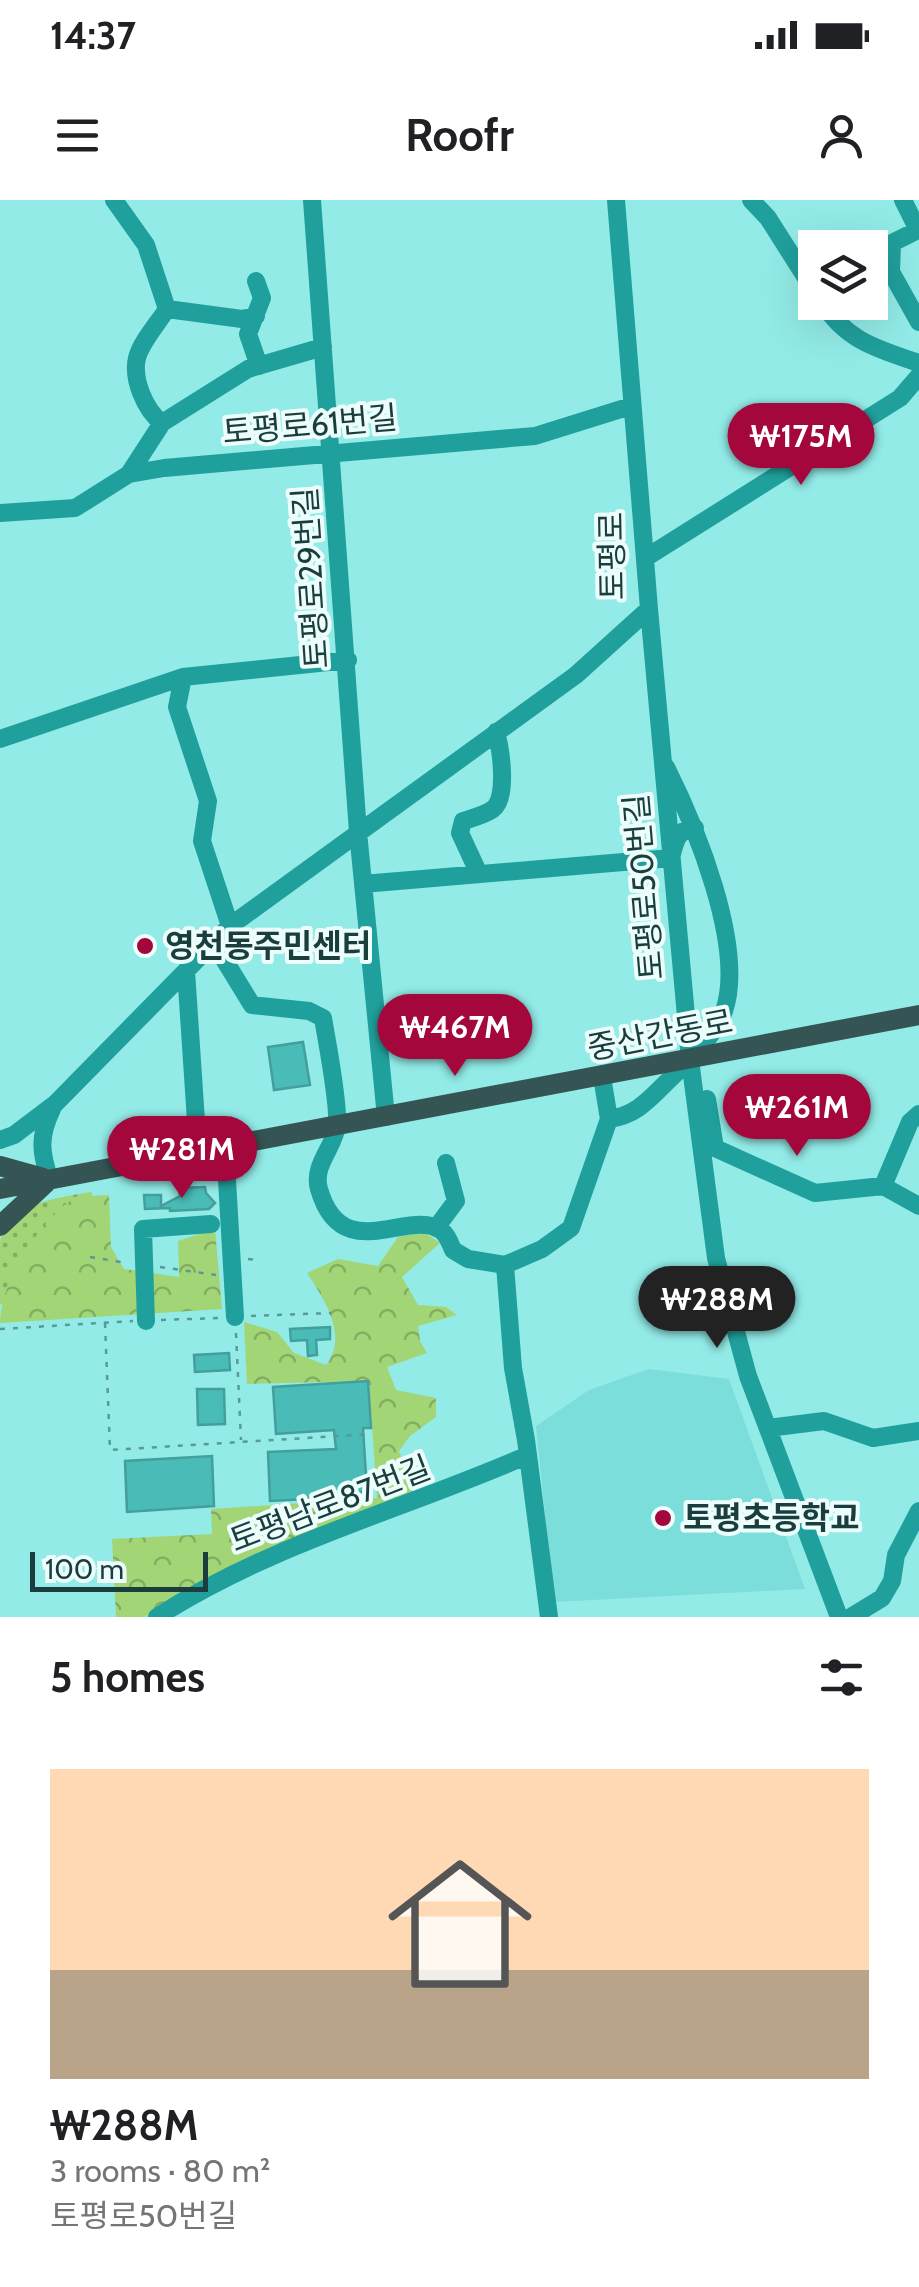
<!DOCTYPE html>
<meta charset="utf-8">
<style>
body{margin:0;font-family:Cabin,"Noto Sans KR",sans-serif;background:#f2f2f2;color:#202124;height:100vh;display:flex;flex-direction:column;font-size:38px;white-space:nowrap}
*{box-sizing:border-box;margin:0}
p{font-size:32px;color:#757577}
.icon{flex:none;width:55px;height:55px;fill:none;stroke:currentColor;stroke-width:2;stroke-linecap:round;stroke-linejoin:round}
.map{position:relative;height:1417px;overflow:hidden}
.drawer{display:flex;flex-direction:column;background:#fff;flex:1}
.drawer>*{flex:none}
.tools{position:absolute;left:798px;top:30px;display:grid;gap:20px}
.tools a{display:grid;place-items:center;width:90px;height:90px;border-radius:0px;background:#fff;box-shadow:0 10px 40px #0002;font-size:50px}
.scale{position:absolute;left:30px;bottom:25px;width:178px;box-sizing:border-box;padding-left:10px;border:5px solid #193e3d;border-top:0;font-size:28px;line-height:35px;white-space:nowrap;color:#193e3d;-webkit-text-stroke:8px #edfdfc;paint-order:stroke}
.price{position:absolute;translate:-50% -85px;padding:0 22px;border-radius:35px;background:#a3073c;color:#fff;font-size:32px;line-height:65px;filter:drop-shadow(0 2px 5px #0008)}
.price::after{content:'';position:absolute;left:50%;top:60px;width:30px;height:22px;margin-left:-15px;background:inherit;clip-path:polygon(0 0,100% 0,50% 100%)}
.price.active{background:#222;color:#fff}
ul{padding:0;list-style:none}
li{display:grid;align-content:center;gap:20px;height:530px;padding:0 50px}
li span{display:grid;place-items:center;height:310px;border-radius:0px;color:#555}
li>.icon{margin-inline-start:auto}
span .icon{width:180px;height:180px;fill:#fffc;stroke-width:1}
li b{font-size:42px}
h2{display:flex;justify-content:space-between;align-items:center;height:120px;padding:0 50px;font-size:42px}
.status{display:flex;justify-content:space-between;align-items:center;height:70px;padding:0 50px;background:#fff;direction:ltr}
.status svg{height:28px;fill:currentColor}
header{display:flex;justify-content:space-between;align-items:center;height:130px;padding:0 50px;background:#fff;font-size:45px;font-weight:700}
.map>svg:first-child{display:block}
</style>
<div class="status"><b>14:37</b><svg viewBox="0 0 49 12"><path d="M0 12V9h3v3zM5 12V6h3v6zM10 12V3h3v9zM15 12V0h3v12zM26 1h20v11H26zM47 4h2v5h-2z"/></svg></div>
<header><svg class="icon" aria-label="menu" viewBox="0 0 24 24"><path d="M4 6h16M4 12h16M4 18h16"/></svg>Roofr<svg class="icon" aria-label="person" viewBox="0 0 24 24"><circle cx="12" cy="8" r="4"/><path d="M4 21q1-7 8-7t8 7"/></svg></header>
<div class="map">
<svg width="919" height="1417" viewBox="0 0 919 1417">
<defs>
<pattern id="green-dots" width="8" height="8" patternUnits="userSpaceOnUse" patternTransform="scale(2.5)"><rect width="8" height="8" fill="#a2d576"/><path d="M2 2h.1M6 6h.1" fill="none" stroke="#83ae62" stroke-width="1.8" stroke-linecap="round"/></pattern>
<pattern id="forest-crowns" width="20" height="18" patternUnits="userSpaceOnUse" patternTransform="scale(2.5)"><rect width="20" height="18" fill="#a2d576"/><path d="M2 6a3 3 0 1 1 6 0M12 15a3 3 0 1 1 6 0" fill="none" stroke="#83ae62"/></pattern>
</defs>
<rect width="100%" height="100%" fill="#92ebe7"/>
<path fill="#7cdeda" d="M649 1169 729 1179 805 1389 554 1402 536 1226 589 1190Z"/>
<path fill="url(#green-dots)" d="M92 992V1054L0 1105C0 1086 0 1061 0 1042 8 1003 60 997 92 992Z"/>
<path fill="url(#forest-crowns)" d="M109 995 111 1047 124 1069 179 1077 178 1041 215 1029 222 1109 0 1123C0 1084 38 1023 70 1001 80 995 97 996 109 995Z
M424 1032 440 1043 402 1077 418 1105 446 1107 457 1115 418 1126 420 1141 427 1153 387 1167 396 1190 436 1198V1217L410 1236 399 1251 415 1297 233 1367 144 1417H116L112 1339 212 1334 211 1309 377 1298 369 1181 247 1184 244 1122 277 1132 294 1153 326 1165C349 1136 324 1099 307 1073L338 1059 378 1066 398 1037Z"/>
<path fill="#4abcb8" stroke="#449e9b" stroke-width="2.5" d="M303 842 310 885 274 890 268 847Z
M205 987 206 993 215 1003 209 1009 170 1011V1008L145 1009 144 995H161V1006L180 996 179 988Z
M330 1127V1139L316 1140 317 1155 308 1156 307 1140 291 1141 290 1129Z
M229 1153 230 1170 195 1172 194 1155Z
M368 1181 371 1228H363L367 1292 330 1294V1298L270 1301 268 1252 336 1249 334 1230 276 1234 273 1187Z
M197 1189H224L225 1224 198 1225Z
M212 1256 214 1306 127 1312 125 1261Z"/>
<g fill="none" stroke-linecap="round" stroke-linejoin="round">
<path stroke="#599996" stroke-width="2.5" stroke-dasharray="5 8" stroke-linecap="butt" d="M90 1057 127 1063
M248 1059 261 1060
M160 1067 216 1075
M251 1116 331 1113
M161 1120 218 1118
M105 1123 110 1250 371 1234
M0 1129 133 1121
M236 1133 241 1240"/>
<path stroke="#20a09c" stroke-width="18" d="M114 0 146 45 167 109C158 123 141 142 137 158 132 179 145 210 162 223
M312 0 358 632 386 917
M751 0 768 18 815 92
M903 0 918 30 892 43 891 72 919 122
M256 81 262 98 248 134 259 166
M822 102C846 141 878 149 919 163
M167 109 242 119 256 116
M129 274 162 223 248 169 323 147
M0 313 75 308 129 274 164 268 535 236 631 206
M647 357 900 198 919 176
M649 409 690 860 716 1058 748 1176 839 1417
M183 477 177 507 208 601 202 641 230 726
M0 539 183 477 348 460
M479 674 460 633 463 621C472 618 485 615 493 609 508 598 501 549 496 532
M363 684 671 658C675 642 677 629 695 628
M214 743 252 805 309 811 323 818C327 842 339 903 337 925 335 947 312 965 319 989 342 1069 410 1006 442 1031 448 1036 450 1043 453 1050L468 1059 505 1065 542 1049 571 1028 609 919 602 877
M186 771 198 951
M707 899 715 948 815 993 883 986 919 1006
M609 919C638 915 650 898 671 878 688 862 716 833 724 811 746 747 695 625 666 567
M0 940 14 935 55 904 230 726 576 475 649 409 616 0
M225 946 235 1117
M50 980C40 952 39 936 52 909
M883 986 910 922 919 914
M436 1028 456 1001 446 963
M505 1065 513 1168 526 1240 549 1417
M146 1121 143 1029 211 1024
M768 1228 824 1221 873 1238 919 1231
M157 1417C272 1343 405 1309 528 1255
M851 1417 882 1398 892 1381 896 1355 919 1311"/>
<path stroke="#345553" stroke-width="20" d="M0 966 43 978
M0 989 919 815
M0 1026 46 983"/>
</g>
<g fill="#a3073c" stroke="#edfdfc" stroke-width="4">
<circle cx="145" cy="746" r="10"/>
<circle cx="663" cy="1318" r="10"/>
</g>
<g text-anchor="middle" stroke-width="8" stroke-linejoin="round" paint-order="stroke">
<g font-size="32" fill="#193e3d" stroke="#edfdfc">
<text transform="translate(310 225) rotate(-5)" y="11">토평로61번길</text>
<text transform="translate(612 356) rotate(-91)" y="11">토평로</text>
<text transform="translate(311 378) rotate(-94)" y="11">토평로29번길</text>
<text transform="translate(644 687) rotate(-95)" y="11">토평로50번길</text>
<text transform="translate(660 835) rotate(-11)" y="11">중산간동로</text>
<text transform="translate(330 1304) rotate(-21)" y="11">토평남로87번길</text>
</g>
<g font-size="32" font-weight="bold" fill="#193e3d" stroke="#edfdfc" text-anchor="start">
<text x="165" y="757">영천동주민센터</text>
<text x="683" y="1329">토평초등학교</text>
</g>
</g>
</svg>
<div class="tools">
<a><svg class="icon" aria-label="layers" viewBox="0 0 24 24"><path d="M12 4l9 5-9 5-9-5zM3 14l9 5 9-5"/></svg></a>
</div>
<div class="scale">100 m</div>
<b class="price" style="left:801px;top:288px">₩175M</b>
<b class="price" style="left:455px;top:879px">₩467M</b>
<b class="price" style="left:797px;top:959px">₩261M</b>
<b class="price" style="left:182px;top:1001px">₩281M</b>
<b class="price active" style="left:717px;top:1151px">₩288M</b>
</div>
<section class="drawer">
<h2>5 homes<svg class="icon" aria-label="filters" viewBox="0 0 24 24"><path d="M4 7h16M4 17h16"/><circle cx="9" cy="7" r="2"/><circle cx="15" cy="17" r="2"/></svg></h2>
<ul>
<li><span style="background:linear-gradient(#ffd9b3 65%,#b9a48a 0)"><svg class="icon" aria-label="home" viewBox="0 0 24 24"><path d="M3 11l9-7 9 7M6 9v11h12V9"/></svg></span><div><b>₩288M</b><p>3 rooms · 80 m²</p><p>토평로50번길</p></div></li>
</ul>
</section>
